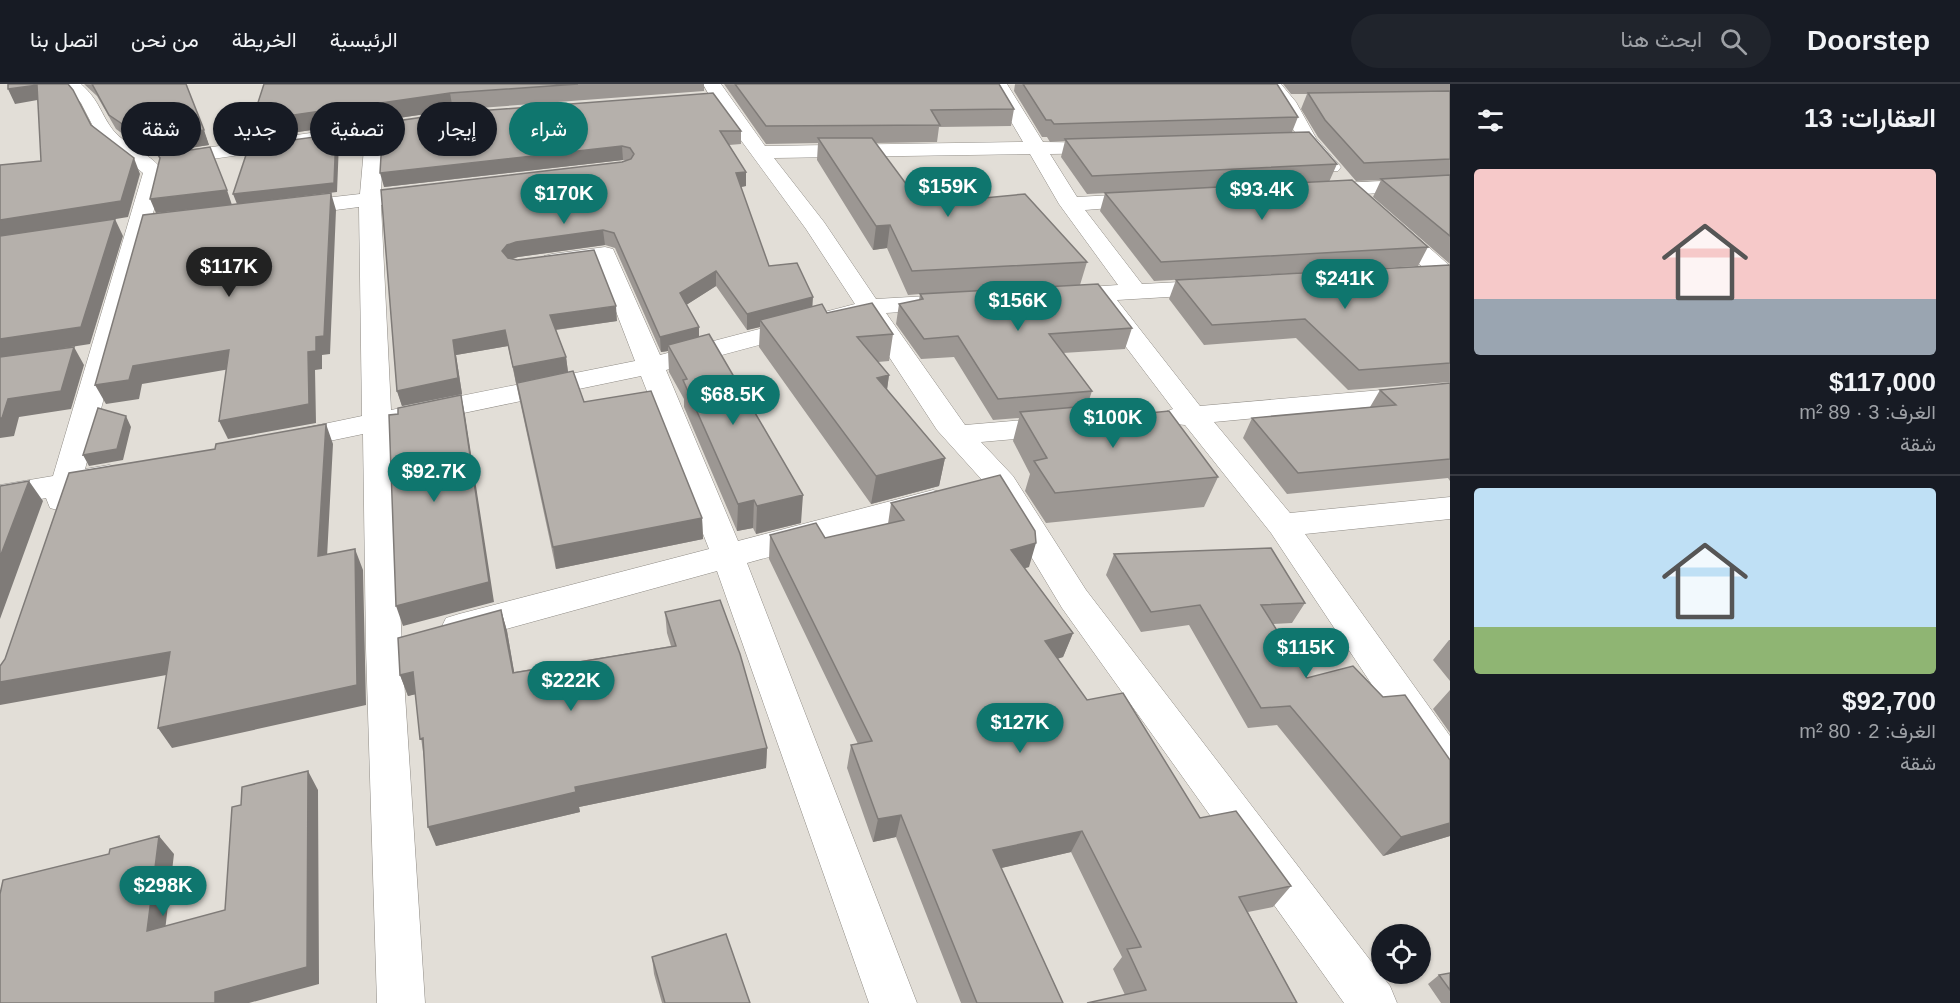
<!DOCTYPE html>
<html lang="ar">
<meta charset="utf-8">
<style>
body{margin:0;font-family:Helvetica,Vazirmatn,sans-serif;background:#20242c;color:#f1f3f6;direction:rtl;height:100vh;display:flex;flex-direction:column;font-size:22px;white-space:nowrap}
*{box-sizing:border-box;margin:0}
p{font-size:20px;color:#9ea1a6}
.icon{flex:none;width:33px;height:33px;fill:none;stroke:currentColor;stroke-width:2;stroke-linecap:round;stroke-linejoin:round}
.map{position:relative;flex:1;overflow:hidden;direction:ltr}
.drawer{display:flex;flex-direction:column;background:#171b24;width:510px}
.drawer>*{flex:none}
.guide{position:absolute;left:18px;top:18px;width:570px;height:54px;direction:rtl;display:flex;gap:12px}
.buttons{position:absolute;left:1371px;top:840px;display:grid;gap:12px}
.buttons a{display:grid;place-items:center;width:60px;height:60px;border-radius:50%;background:#171b24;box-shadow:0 2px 4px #0004;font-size:30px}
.price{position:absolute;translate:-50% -51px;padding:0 14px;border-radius:21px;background:#0f766e;color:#fff;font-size:20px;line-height:39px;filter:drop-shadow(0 2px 3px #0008)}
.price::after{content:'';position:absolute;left:50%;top:36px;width:18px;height:14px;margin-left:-9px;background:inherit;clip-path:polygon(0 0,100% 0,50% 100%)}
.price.on{background:#222;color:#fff}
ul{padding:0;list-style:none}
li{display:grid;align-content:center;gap:12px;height:318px;padding:0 24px}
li+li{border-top:2px solid #363941}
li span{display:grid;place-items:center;height:186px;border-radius:6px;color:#555}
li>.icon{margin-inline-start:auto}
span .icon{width:108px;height:108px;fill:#fffc;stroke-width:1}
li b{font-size:26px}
h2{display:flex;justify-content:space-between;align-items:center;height:72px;padding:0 24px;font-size:26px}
.chip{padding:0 21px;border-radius:27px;background:#171b24;box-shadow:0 2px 4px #0004;font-size:21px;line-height:54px}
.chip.on{background:#0f766e;color:#fff}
header{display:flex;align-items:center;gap:36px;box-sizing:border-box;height:84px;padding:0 30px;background:#171b24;border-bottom:2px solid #363941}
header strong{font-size:28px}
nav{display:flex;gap:33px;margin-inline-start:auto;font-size:21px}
.search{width:420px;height:54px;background:#20242c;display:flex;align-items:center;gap:15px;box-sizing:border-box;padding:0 21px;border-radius:33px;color:#9ea1a6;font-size:22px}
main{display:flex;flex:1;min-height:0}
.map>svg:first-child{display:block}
</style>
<header>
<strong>Doorstep</strong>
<div class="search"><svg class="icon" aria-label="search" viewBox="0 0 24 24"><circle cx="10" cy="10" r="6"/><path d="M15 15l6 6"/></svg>ابحث هنا</div>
<nav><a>الرئيسية</a><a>الخريطة</a><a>من نحن</a><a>اتصل بنا</a></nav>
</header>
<main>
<section class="drawer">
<h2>العقارات: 13<svg class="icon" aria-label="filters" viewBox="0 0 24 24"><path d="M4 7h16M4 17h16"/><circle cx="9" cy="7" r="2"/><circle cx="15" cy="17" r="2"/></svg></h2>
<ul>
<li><span style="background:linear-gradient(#f6c9c9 70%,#9aa5b1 0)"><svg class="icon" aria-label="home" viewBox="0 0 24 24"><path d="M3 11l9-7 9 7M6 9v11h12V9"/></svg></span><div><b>$117,000</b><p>الغرف: 3 · 89 m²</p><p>شقة</p></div></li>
<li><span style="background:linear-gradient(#bfe0f5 75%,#8fb573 0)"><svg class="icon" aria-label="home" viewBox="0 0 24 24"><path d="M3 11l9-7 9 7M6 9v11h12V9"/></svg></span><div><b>$92,700</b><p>الغرف: 2 · 80 m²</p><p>شقة</p></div></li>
</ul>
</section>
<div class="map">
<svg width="1450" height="919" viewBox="0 0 1450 919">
<rect width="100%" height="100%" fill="#e2ded7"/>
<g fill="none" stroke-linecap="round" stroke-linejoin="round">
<g stroke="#8f8b85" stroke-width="1">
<path id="minor" d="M62 0H81C100 17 100 29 113 46 127 63 151 69 164 88L85 385 109 381 120 384 124 391 120 398 79 407 72 424 61 427 50 424 46 414 0 423V401L53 392 143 89 99 54 81 19Z
M703 0H721L765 62 1023 58 989 0H1007L1043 58 1114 59 1117 63 1114 67 1107 69 1050 70 1077 113 1149 109 1157 110 1160 115 1157 120 1149 121 1085 126 1142 200 1218 196 1227 198 1230 203 1227 208 1218 210 1117 216 1200 322 1450 300V316L1214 338 1290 429 1450 413V435L1305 450 1450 652V703L1436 697 1271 449 1185 341 1167 339 1163 333 1167 327 1173 325 1092 218 1059 219 1050 217 1047 212 1050 207 1059 205 1118 201 1059 120 1030 70 774 74 824 138 876 215 945 211 954 213 957 218 954 223 945 225 886 229 965 341 1060 333 1070 336 1075 342 1070 348 1060 351 981 358 1013 392 1086 506 1390 902 1397 919H1344L1062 524 991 406 937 346 863 233 666 286 738 457 933 406 944 409 949 417 944 425 747 479 917 919H869L717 487 459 558 446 554 441 544 446 534 459 530 709 465 641 292 392 344 402 564 425 919H377L366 564 363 350 286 366 276 364 271 357 276 350 362 332 359 123 289 132 281 130 278 125 281 120 289 118 360 110 365 53 170 81 163 79 160 75 163 71 170 69 395 37 402 39 405 43 402 47 384 50 381 108H400L403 113 400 118 381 121 391 326 635 277 597 178 552 184 544 182 540 177 544 172 552 170 605 163 613 165 660 271 855 220 806 145 713 18Z
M1263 0H1281L1296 18 1316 54 1341 83 1338 87H1324C1300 60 1284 29 1263 0Z
M1450 94V106L1317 112 1310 110 1306 106 1310 102 1317 100Z
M1391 135 1399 137 1450 182V202L1441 200 1383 147 1380 142 1383 137Z"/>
</g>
<use href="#minor" fill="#fff" fill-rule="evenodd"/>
</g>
<path fill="#9c9793" d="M84 0H186L209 61 150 70 116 45 97 12Z
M264 0H704V7L453 26 378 37 339 35V42L257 54 252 37Z
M724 0H999L1014 25 1011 42 939 43 937 58 875 59 921 120 1087 178 1080 201 1132 244 1125 265 1063 269 1092 307 1087 322 1119 332 1218 393 1204 423 1046 439 1025 407 1030 390 1013 357 1019 334 993 336 954 273 921 275 896 240 899 220 919 216 920 210 908 211 887 164 873 166 817 76 818 59 766 60Z
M1015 0H1277L1298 33 1292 48 1337 80 1329 98 1428 163 1418 182 1154 197 1100 127 1105 109 1150 107 1087 110 1061 73 1065 57 1050 58 1047 53H1042L1014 7Z
M1283 0H1450V180L1373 113 1381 96 1356 97 1318 53 1301 25 1307 10H1291Z
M383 39 741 47V60L729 61 746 88V102L740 103 769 182 813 223 827 229 893 250 889 277 878 278 889 291 887 306 945 374 939 402 871 420 759 263 760 243 747 246 716 202 686 221 699 253 801 439 756 450 753 444 737 447 684 323V315L669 288 668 267 661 268 615 164 605 161 518 173 511 175 617 237 556 246 566 273 568 288 584 318 702 434 703 455 556 485 508 262 456 271 462 310 402 322 397 307 381 106 622 78 627 77 623 76 384 103Z
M1450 181V298L1348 306 1296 254 1204 261 1169 215 1176 196Z
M1450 299V397L1448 394 1287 410 1243 354 1252 334 1370 323 1380 306Z
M891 419 1029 483 1024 484 1073 549 1063 573 1057 575 1087 616 1200 734 1291 802 1273 823 1248 828 1297 919 1125 911 1113 885 1122 873 1071 768 1001 784 1063 919H961L896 753 873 758 847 684 851 661 858 660 769 475 770 451 825 454 888 440Z
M1114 470 1305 519 1292 539 1273 540 1307 594 1383 613 1450 676V752L1383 772 1277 641 1248 644 1189 541 1141 548 1106 491Z
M501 526 507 547 514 588 671 562 667 549 665 528 767 664 766 684 579 723 580 728 436 762 415 610 408 612 400 591Z
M1449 556H1450V597L1433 576Z
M1450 606V649L1433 625Z
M652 873 750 919H662L654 890Z
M1450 889V919H1441L1428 900 1439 891Z"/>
<path fill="#7f7b78" d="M37 1 43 15 15 20 8 5Z
M450 9 453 26 378 37 374 20Z
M335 19 339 35V42L257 54 252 37Z
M204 46 209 61 150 70 143 54Z
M336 50 339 59 337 108 237 120 233 110Z
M622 62 623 76 384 103 380 89Z
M134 74 140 90 128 133 0 154V136Z
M746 88V102L736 104V89Z
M227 106 232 121 156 129 150 115Z
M331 109 336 126 330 270 322 271V285L315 286 316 339 228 355 219 337 308 268 316 253Z
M115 135 123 152 90 260 0 274V255Z
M890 141 887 164 873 166 876 142Z
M603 146 605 161 518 173 509 176 502 167 507 161 516 158Z
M716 187V202L680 225V209Z
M813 213 812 229 760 236V243L747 246V230Z
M616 222 617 237 553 246 550 231Z
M699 243V258L668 261V267L661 268 660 253Z
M505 246 508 262 456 271 462 310 402 322 397 307 453 256Z
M74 263 84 281 71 325 19 333 14 352 0 354V334L8 315Z
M229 266 236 284 142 300 139 315 106 320 95 301 133 282Z
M566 273 568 288 516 299 513 283Z
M889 291 885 319 877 294Z
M461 311 465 331 494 518 403 542 396 522Z
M126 332 131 343 123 376 89 382 83 371Z
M326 340 333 360 326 492 318 472Z
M945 374 939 402 871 420 876 392Z
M29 397 43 417 0 535V473Z
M803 411 801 439 756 450 757 422Z
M754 416 753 444 737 447 738 420Z
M702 434 703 455 556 485 553 463Z
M1036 459 1029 483 1004 490 1011 466Z
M355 465 363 486 366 621 172 664 158 644Z
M501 526 507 547 518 610 513 589Z
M1073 549 1063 573 1036 581 1045 557Z
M170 568 183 588 0 621V598Z
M413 588 421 609 408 612 400 591Z
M767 664 766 684 579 723 575 703Z
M308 687 318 706 319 900 249 919H215V908Z
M576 708 580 728 436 762 428 743Z
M901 731 896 753 873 758 878 735Z
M1450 739V752L1383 772 1401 753Z
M1082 747 1071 768 984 788 993 766Z
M159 752 174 770 163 864 147 847Z"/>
<path fill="#b5b0ab" stroke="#7f7b78" stroke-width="1.5" d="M8 0H68L73 6 91 41 134 74 121 117 0 136V81L41 77 37 1 8 5Z
M92 0H186L204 46 143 54 109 31Z
M264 0H578L450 9 374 20 335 19V25L252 37Z
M735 0H999L1014 25 931 26 940 41 766 42Z
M1023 0H1277L1298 33 1054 40 1051 36H1046Z
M1450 7V75L1364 79 1325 36 1308 9Z
M713 9 741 47H720L746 88 736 89 769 182 797 179 813 213 747 230 716 187 680 209 699 243 660 253 614 149 603 146 516 158 507 161 502 167 508 174 517 176 594 166 616 222 550 231 566 273 513 283 505 246 453 256 458 294 397 307 381 106 622 78 631 75 634 70 630 64 622 62 380 89 383 39 451 29Z
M1309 48 1337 80 1092 92 1065 55Z
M336 50 334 99 233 110 249 62Z
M818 54H872L921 120 1025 110 1087 178 912 187 890 141 876 142Z
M210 63 227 106 150 115 160 74 158 71Z
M1450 91V152L1381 95Z
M1352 96 1428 163 1161 178 1105 109Z
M331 109 324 252 316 253V267L308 268 309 320 219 337 229 266 133 282 129 296 95 301 143 131Z
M115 135 81 243 0 255V152Z
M1450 181V279L1359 286 1305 235 1212 241 1176 196Z
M1098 200 1132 244 1049 250 1092 307 998 315 958 252 924 255 899 220 923 215 920 210Z
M872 219 893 250 857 253 889 291 877 294 945 374 876 392 760 236 822 220 827 229Z
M709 250 803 411 757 422 754 416 738 420 683 296 687 295 668 261Z
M74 263 61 307 8 315 2 334H0V273Z
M573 287 584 318 651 307 702 434 553 463 517 299Z
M1450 299V375L1298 389 1252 334 1396 321 1380 306Z
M461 311 489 498 396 522 389 331 398 330V324Z
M1111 320 1119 332 1169 327 1218 393 1055 409 1034 377 1047 374 1020 328Z
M98 324 126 332 117 365 83 371Z
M326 340 318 472 355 465 357 601 158 644 170 568 0 598V582L5 575 69 389 215 365 216 360Z
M1000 391 1035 447 1036 459 1011 466 1073 549 1045 557 1087 616 1123 609 1200 734 1236 727 1291 802 1239 813 1297 919H1087L1146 906 1127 865 1141 863 1082 747 993 766 1063 919H977L901 731 878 735 851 661 872 657 770 451 816 439 825 454 904 436 891 419Z
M29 397 0 473V402Z
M1271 464 1305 519 1261 521 1307 594 1353 582 1383 613 1405 611 1450 676V739L1401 753 1290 622 1261 624 1200 521 1151 528 1114 470Z
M720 516 740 570 767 664 575 703 576 708 428 743 423 654 420 655 413 588 400 591 398 554 501 526 513 589 676 562 665 528Z
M308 687 307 883 215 908V919H0V810L3 796 109 770 110 765 159 752 147 847 225 826 232 723 241 721 242 703Z
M726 850 750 919H665L652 873Z
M1450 889V906L1439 891Z"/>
</svg>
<div class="buttons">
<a><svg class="icon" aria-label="locate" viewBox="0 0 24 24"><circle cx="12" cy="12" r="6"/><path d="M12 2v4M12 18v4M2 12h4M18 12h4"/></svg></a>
</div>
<b class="price" style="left:948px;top:134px">$159K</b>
<b class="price" style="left:1262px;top:137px">$93.4K</b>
<b class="price" style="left:564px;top:141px">$170K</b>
<b class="price on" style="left:229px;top:214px">$117K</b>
<b class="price" style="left:1345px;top:226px">$241K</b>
<b class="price" style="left:1018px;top:248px">$156K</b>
<b class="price" style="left:733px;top:342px">$68.5K</b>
<b class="price" style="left:1113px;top:365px">$100K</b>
<b class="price" style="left:434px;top:419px">$92.7K</b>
<b class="price" style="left:1306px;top:595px">$115K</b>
<b class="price" style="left:571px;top:628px">$222K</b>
<b class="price" style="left:1020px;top:670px">$127K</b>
<b class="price" style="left:163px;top:833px">$298K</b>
<div class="guide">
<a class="chip on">شراء</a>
<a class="chip">إيجار</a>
<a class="chip">تصفية</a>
<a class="chip">جديد</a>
<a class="chip">شقة</a>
</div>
</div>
</main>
